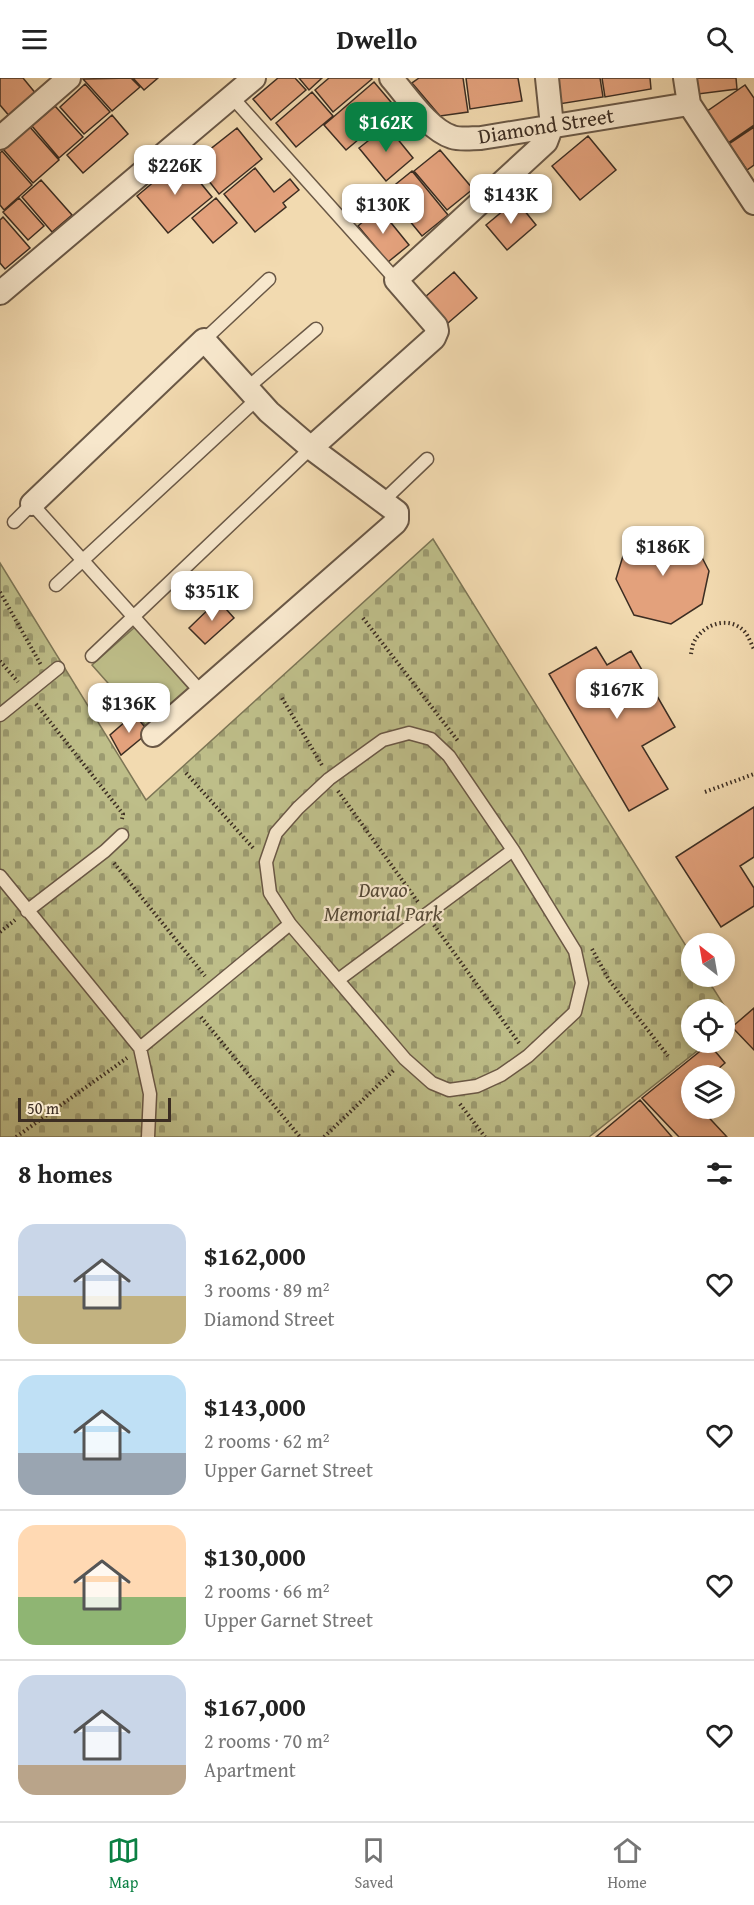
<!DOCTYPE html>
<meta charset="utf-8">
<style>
body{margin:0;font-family:"Gentium Book Plus",serif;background:#f6f6f6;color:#222;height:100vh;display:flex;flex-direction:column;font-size:22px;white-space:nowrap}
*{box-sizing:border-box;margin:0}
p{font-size:20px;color:#767676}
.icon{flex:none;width:33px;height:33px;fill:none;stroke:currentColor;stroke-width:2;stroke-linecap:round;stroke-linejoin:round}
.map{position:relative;height:1059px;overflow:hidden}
.details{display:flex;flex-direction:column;background:#fff;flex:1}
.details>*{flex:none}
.needle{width:39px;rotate:329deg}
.fabs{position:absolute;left:681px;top:855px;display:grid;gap:12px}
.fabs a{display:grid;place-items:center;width:54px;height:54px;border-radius:50%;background:#fff;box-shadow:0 3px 9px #0003;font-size:30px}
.scale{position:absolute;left:18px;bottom:15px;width:153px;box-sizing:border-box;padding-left:6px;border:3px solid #3c2d22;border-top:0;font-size:16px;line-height:21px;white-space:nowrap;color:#3c2d22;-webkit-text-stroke:4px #f7e7cc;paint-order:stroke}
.price{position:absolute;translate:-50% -51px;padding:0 14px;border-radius:12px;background:#fff;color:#222;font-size:20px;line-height:39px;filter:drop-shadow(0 2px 3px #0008)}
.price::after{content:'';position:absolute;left:50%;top:36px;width:18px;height:14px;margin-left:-9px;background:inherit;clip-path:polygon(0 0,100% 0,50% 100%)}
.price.active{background:#0b8043;color:#fff}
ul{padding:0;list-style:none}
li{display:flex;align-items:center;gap:18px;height:150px;padding:0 18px}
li+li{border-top:2px solid #e0e0e0}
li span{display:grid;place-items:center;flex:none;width:168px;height:120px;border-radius:18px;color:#555}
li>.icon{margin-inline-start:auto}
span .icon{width:72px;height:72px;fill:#fffc;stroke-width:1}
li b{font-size:26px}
h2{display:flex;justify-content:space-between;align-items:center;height:72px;padding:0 18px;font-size:26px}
header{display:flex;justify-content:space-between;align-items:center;height:78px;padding:0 18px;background:#fff;font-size:27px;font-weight:800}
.dock{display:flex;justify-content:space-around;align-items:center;height:84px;border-top:2px solid #e0e0e0;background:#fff;font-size:16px;color:#767676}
.dock a{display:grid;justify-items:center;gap:3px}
.dock .active{color:#0b8043}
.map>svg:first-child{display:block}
</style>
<header><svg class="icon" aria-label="menu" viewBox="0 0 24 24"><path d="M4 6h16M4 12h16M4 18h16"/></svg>Dwello<svg class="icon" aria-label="search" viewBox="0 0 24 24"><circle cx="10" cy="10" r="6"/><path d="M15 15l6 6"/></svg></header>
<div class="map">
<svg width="754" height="1059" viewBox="0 0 754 1059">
<defs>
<pattern id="cemetery-stones" width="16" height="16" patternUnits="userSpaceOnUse" patternTransform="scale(1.5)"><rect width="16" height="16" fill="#bebe89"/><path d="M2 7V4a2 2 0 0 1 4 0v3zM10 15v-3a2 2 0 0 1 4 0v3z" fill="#9c9b70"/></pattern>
</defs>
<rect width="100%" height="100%" fill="#f2dab0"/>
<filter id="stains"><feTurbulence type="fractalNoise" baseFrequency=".00333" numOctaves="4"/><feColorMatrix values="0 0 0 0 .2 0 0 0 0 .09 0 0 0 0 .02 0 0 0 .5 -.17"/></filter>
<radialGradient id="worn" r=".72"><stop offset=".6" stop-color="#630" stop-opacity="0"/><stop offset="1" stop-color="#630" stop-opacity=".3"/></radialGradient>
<path fill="url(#cemetery-stones)" stroke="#7d7656" stroke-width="1.5" d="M433 461 691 876 692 898 706 899 734 943 725 950 724 932H692V964L707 965 589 1059H0V485L146 722Z"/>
<path fill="#bebe89" stroke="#7d7656" stroke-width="1.5" d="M135 549 189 611 146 648 92 587Z"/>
<path fill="#e3a17c" stroke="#3c2d22" stroke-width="1.5" d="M0 0H23L37 17 11 40 0 27Z
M131 0 140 9 112 33 83 1Z
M133 0H158L144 12Z
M278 0H295L306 12 271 42 253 21Z
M299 0H322L309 12Z
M329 0H371L372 1 333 34 315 12Z
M419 0H463L468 34 440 38 412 5Z
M466 0H518L522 23 470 31Z
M555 0H600L603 19 559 26Z
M602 0H650L651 11 605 19Z
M696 0H736L737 11 698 16Z
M374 4 396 30 346 72 324 47Z
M85 6 110 34 84 56 60 29Z
M745 7 754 20V47L725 67 703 36Z
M312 14 333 38 296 69 276 45Z
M55 28 83 59 59 80 32 48Z
M112 37 128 56 83 95 67 77Z
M29 48 59 82 33 105 3 71Z
M387 48 413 80 386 103 359 70Z
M754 49V87L747 92 729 66Z
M237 50 262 81 219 116 194 84Z
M588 58 616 92 580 122 552 88Z
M440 72 473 111 447 132 414 93Z
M2 73 32 107 4 132 0 127V75Z
M181 81 212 119 168 155 137 118Z
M255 90 274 114 290 101 299 112 283 125 286 129 255 154 224 116Z
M412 93 448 137 422 158 386 114Z
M41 102 72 137 52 154 22 119Z
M19 120 44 148 28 162 3 134Z
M216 120 237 145 213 165 192 140Z
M516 122 536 147 507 172 486 147Z
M379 130 409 167 388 184 358 148Z
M3 139 30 170 5 191 0 185V142Z
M454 194 477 220 448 245 425 219Z
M663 452 694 464 709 493 702 526 671 546 634 537 616 501 626 468Z
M218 522 234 540 205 566 189 550Z
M596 569 607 587 631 573 675 649 642 668 668 711 629 733 549 596Z
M134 636 149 654 121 677 110 657Z
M754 729V779L740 788 754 810V828L721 849 676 779Z
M754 930V972L732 949Z
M709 966 725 985 710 998H692V1013L687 1016 692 1021V1030H700L727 1059H679L642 1020Z
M640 1022 672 1059H596Z"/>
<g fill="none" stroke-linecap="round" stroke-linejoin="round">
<g stroke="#6a5846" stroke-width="15">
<path id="lane" d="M232 19 396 202
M204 262 269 201
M247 310 316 251
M383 423 427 381
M14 444 32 426 202 615
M56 507 256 322
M92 578 311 370
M0 637 58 590
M409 655 431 661 449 678 513 772 575 873 582 905 575 934 528 978 501 997 477 1008 449 1012 432 1005 405 981 290 846 270 815 266 784 276 755 298 730 329 701 383 662Z
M0 798 140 970 150 1016 148 1059
M27 833 105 773 122 757
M338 902 513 772
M140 970 290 846"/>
</g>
<g stroke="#6a5846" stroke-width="26">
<path id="street" d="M391 0C407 18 429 52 452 59 461 62 472 60 481 60L689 26
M685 0 689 26 754 125
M0 60 69 0
M0 215 254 0
M311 370 434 260 437 253 436 248 396 202 546 64 552 48 547 0
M32 426 204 262 269 334 311 370 397 434V442L395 445 153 657"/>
</g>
<path stroke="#3c2d22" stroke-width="4" stroke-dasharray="1.5 3" stroke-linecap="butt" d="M0 514 41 587
M363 540 458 663
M691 576C692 570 693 563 698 558 709 544 732 539 745 554 749 559 751 566 754 571
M0 583 18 604
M282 620 323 689
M36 626 123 736 122 741
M186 695 254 771
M338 713 418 824
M705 714 754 696
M114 785 205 898
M434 847 519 965
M0 854 15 842
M592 871 609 902 668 978
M201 939 300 1059
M460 1026 485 1059
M16 1059 127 980
M324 1059 395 991"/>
<use href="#lane" stroke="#f7e7cc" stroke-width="12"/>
<use href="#street" stroke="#f7e7cc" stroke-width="22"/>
</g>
<g text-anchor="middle" stroke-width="4.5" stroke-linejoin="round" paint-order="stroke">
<g font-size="21" fill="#3c2d22" stroke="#f7e7cc">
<text transform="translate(546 48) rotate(-9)" y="7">Diamond Street</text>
</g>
<g font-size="21" font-style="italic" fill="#564a37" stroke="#f7e7cc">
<text x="383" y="819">Davao<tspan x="383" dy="24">Memorial Park</tspan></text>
</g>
</g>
<rect width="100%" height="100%" filter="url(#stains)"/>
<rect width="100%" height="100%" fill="url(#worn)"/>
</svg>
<div class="fabs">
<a><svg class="needle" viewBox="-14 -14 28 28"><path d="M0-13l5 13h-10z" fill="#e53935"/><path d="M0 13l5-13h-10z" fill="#767676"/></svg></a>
<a><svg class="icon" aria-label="locate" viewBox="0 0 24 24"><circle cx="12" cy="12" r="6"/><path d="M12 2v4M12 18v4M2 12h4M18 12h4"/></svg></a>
<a><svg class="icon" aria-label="layers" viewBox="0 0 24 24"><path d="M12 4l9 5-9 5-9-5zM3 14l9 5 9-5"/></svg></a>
</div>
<div class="scale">50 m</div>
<b class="price active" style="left:386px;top:75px">$162K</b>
<b class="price" style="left:175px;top:118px">$226K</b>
<b class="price" style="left:511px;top:147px">$143K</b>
<b class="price" style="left:383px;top:157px">$130K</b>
<b class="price" style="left:663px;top:499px">$186K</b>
<b class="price" style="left:212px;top:544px">$351K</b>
<b class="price" style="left:617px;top:642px">$167K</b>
<b class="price" style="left:129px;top:656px">$136K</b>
</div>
<section class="details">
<h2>8 homes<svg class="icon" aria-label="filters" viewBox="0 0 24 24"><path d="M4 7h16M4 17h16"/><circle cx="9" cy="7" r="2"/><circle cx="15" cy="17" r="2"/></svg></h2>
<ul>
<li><span style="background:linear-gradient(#c9d6e8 60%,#c2b280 0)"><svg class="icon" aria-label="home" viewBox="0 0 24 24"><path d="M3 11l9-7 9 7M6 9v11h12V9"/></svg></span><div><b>$162,000</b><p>3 rooms · 89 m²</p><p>Diamond Street</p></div><svg class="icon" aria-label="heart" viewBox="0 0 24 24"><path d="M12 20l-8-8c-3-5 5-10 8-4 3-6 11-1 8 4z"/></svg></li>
<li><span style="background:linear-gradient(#bfe0f5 65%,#9aa5b1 0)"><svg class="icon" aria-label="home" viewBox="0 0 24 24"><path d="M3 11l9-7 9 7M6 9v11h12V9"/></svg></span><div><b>$143,000</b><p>2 rooms · 62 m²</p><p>Upper Garnet Street</p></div><svg class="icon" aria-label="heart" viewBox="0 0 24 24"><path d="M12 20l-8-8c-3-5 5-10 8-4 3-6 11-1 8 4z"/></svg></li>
<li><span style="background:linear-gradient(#ffd9b3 60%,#8fb573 0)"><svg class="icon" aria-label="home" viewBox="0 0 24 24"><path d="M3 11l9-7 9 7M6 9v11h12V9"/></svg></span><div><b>$130,000</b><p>2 rooms · 66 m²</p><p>Upper Garnet Street</p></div><svg class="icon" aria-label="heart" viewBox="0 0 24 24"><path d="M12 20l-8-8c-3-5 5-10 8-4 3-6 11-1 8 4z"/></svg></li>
<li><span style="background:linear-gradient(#c9d6e8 75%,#b9a48a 0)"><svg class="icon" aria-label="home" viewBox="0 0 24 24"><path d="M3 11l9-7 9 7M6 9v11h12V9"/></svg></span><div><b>$167,000</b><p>2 rooms · 70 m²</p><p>Apartment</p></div><svg class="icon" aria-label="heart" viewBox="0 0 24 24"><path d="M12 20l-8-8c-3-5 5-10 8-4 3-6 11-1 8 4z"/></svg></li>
</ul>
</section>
<nav class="dock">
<a class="active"><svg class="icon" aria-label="map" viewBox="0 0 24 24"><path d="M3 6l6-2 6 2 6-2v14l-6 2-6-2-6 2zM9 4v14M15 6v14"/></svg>Map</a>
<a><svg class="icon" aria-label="saved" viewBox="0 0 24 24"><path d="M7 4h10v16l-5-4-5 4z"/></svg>Saved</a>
<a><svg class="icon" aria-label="home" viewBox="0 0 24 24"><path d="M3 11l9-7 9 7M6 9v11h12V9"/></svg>Home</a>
</nav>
